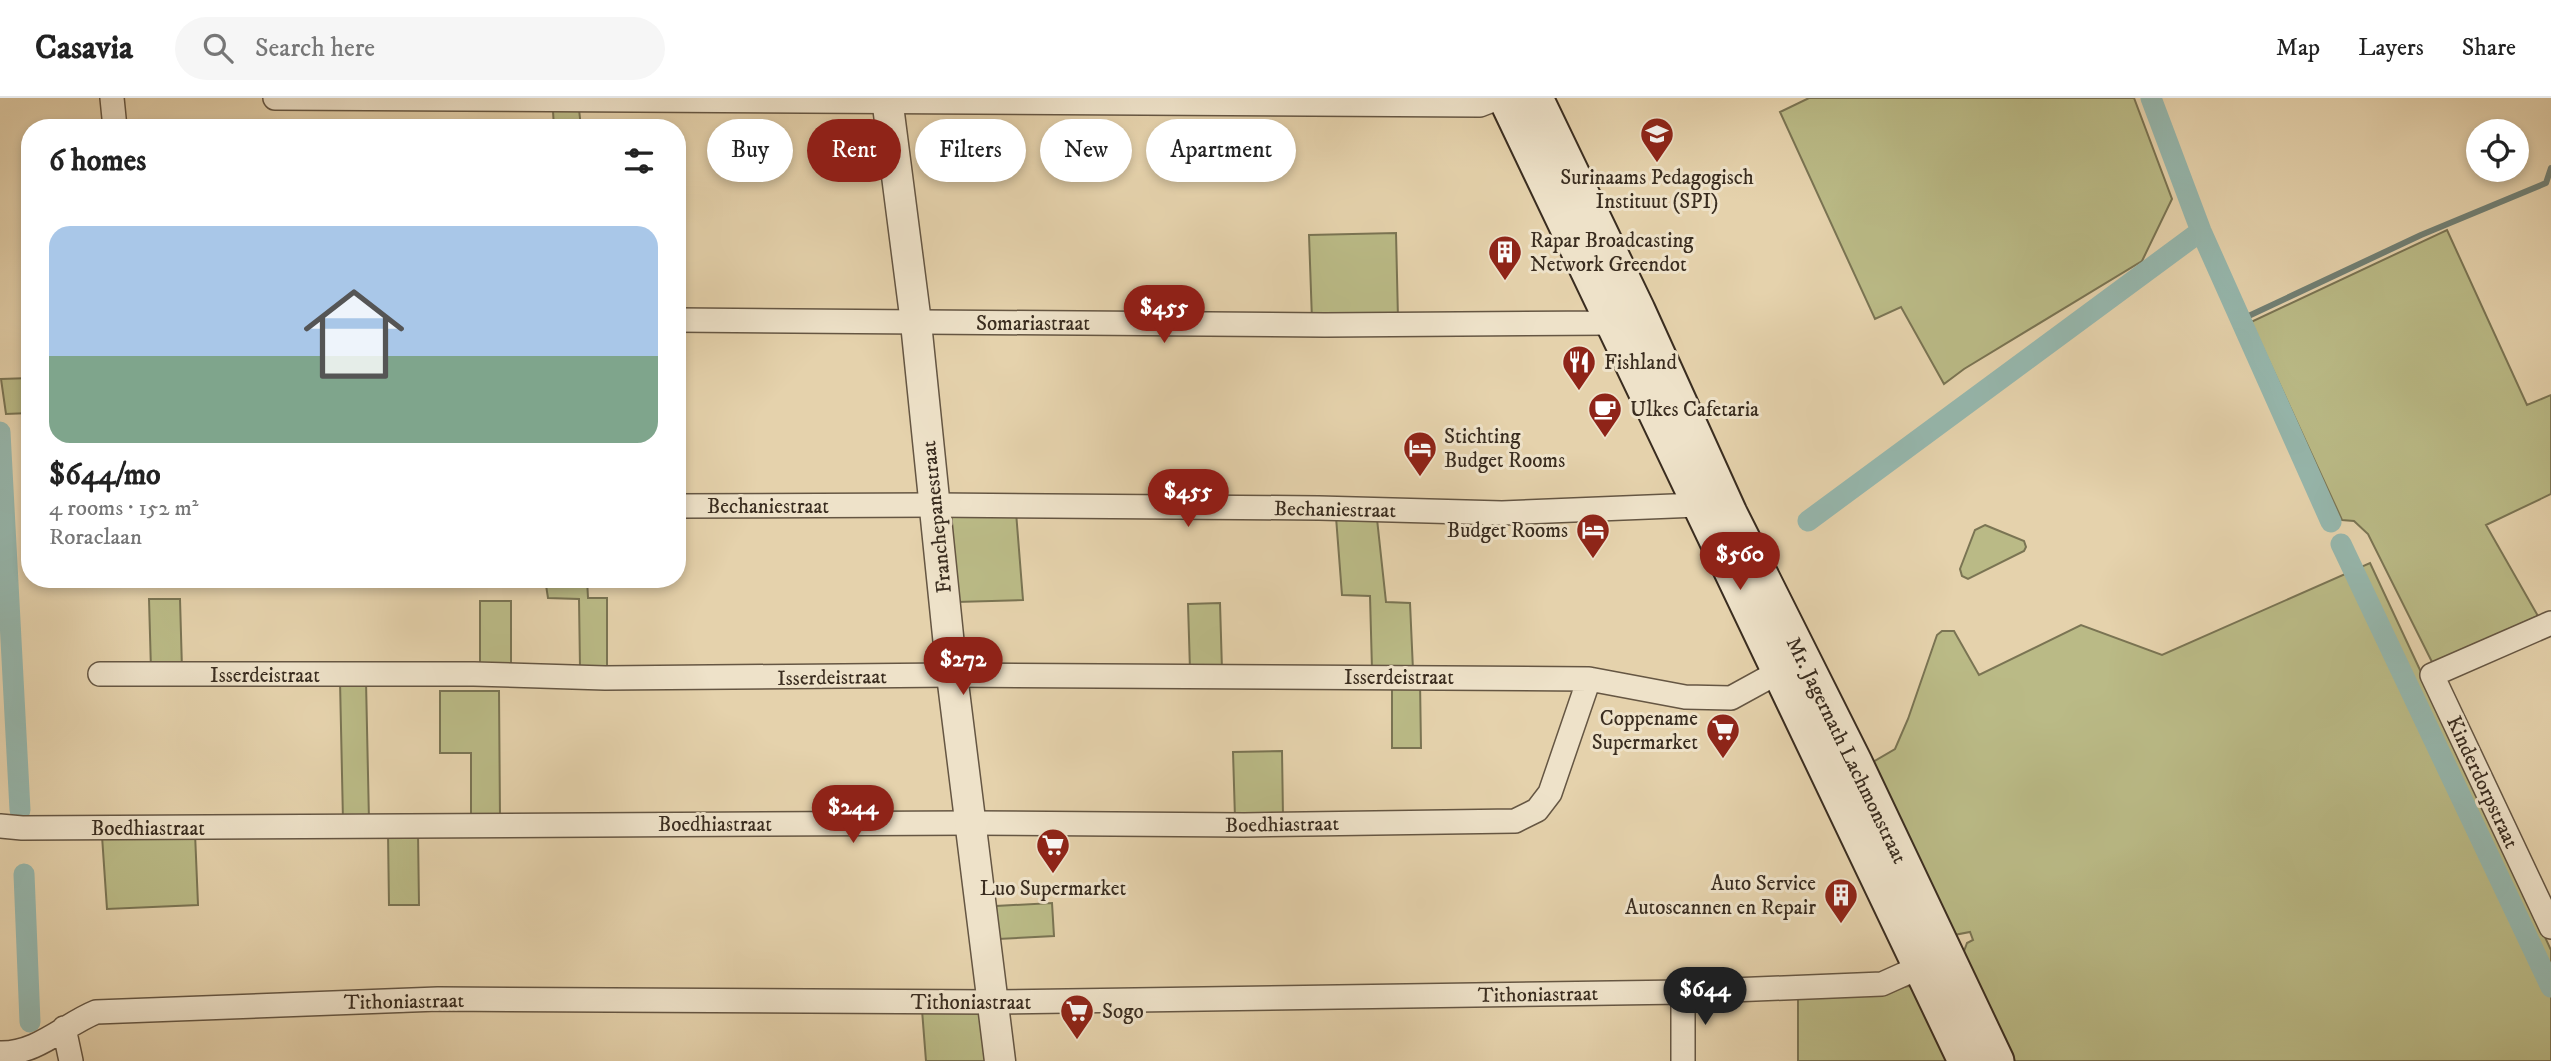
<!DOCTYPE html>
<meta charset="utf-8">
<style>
body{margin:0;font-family:"IM FELL DW Pica",serif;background:#f6f6f6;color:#222;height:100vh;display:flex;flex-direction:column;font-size:26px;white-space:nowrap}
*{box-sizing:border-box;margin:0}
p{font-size:23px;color:#767676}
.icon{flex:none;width:38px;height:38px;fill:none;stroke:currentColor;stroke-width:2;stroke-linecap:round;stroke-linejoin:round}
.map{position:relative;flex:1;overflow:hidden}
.drawer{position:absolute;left:21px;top:21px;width:665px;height:469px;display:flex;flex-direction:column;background:#fff;border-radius:28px;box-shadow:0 4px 10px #0003}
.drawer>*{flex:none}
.banner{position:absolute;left:707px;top:21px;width:665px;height:63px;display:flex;gap:14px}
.controls{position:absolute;left:2466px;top:21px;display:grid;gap:14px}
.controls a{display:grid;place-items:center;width:63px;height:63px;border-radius:50%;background:#fff;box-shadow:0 4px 10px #0003;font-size:35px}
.price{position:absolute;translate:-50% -60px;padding:0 16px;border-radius:24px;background:#8f2418;color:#fff;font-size:23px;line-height:46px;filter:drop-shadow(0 2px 4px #0008)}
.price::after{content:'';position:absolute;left:50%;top:42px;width:21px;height:16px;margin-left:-10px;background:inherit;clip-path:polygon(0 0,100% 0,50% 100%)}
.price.selected{background:#222;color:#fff}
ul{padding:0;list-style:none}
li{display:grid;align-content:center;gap:14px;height:371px;padding:0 28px}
li span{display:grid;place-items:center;height:217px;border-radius:21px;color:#555}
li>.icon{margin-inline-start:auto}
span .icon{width:126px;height:126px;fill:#fffc;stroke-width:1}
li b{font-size:30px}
h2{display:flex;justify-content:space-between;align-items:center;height:84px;padding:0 28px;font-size:30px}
.pill{padding:0 24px;border-radius:32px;background:#fff;box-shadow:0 4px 10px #0003;font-size:24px;line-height:63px}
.pill.selected{background:#8f2418;color:#fff}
header{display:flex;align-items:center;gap:42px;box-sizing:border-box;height:98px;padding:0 35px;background:#fff;border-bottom:2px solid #e0e0e0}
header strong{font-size:33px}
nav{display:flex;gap:38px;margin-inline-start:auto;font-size:24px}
.search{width:490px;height:63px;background:#f6f6f6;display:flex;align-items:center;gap:18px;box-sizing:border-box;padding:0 24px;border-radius:38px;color:#767676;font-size:26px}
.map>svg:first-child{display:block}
</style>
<header>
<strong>Casavia</strong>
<div class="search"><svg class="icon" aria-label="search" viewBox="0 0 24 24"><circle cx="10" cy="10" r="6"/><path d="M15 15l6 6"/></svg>Search here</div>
<nav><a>Map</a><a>Layers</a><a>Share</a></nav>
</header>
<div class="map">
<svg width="2551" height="963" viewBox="0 0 2551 963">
<rect width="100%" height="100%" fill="#e5d2ac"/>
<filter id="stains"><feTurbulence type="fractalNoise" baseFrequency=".00286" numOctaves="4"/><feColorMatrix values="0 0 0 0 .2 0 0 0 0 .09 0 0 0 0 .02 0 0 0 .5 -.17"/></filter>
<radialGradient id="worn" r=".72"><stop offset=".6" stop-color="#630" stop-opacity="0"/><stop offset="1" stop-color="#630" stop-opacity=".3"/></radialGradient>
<path fill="#baba86" stroke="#7a7453" stroke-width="2" d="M1809 0H2134L2172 101 2142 163 1964 271 1944 286 1901 209 1875 221 1780 14Z
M579 11 581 30H554L553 13Z
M2447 132 2527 307 2551 297V396L2486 427 2538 518 2433 566 2368 436 2354 423 2342 422 2251 224Z
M1396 135 1398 221 1312 222 1309 137Z
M30 280V315L6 316 1 281Z
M1016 414 1023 502 957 504 947 418Z
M1336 419 1377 421 1386 504 1410 505 1413 572 1372 571 1370 498 1342 497Z
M1985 427 2024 443 2026 449 2024 453 1968 481 1962 478 1960 471 1975 432Z
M2370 465 2551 852V963H2012L1963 856 1967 845 1973 842 1970 834 1954 837 1873 664 1895 651 1908 621 1937 537 1942 533H1954L1979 577 2081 527 2162 557Z
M545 481H587L588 500H607V570L580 569 579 501 548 500Z
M149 501H180L182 571 151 572Z
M480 503H511V571H480Z
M1220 505 1222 572H1190L1188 506Z
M340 583H366L369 723H343Z
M1420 583 1421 650H1392V584Z
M440 593H499L500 720H471V655H440Z
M1282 653 1283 719 1235 720 1233 654Z
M195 735 198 807 107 811 102 738Z
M388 735H418L419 807H389Z
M1052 805 1054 838 998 841 996 808Z
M1909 888 1914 890 1954 963H1798V901L1880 894Z
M970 911 981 916 990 963H926L922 912Z"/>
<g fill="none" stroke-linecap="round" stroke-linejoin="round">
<path stroke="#718075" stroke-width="6" d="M2240 222 2421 137 2546 85 2551 70"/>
<path stroke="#96b7ad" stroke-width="21" d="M2151 0 2201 133 2331 424
M0 334 20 712
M1808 423 2201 133
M2341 446 2551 889
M24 776 30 924"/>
<g stroke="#655643" stroke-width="26">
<path id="minor" d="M112 0 115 30
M275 0 1480 7 1498 0
M677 222 1325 227 1612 225 1621 220
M677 408 935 407 1319 410 1502 415 1698 407
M2551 525 2432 577 2551 829
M100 576H474L605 580 952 577 1589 581 1685 599 1731 600 1791 567
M0 728 22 730 971 725 1244 727 1515 723 1537 712 1550 695 1589 581
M64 930 71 963
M0 955C37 956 64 927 96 914L438 901 993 904 1683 894 1882 886 1931 864
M1683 963V894"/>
</g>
<g stroke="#655643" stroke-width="33">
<path id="tertiary" d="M887 0 916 225 952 577 1000 963"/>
</g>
<g stroke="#3a2d20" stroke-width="37">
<path id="secondary" d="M1505 0 1965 963
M1536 0 1638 212 1730 415 1855 664 1997 963"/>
</g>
<use href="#minor" stroke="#eee2c9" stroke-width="23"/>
<use href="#tertiary" stroke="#eee2c9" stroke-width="30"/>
<use href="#secondary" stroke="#eee2c9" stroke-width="33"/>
</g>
<defs>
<g id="school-pin" transform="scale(1.75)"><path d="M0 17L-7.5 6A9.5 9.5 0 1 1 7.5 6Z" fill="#8f2418" stroke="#eee2c9"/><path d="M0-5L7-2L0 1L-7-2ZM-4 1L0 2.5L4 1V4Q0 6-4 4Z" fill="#fff"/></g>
<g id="building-pin" transform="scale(1.75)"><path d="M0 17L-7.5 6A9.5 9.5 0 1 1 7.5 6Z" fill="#8f2418" stroke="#eee2c9"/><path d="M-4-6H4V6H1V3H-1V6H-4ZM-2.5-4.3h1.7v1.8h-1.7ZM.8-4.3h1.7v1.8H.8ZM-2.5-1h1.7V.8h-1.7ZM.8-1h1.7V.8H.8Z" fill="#fff"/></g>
<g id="restaurant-pin" transform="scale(1.75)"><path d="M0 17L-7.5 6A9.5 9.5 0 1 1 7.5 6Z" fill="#8f2418" stroke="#eee2c9"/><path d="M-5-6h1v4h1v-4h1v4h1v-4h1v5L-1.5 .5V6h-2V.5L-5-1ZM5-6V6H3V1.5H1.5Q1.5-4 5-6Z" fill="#fff"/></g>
<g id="cafe-pin" transform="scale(1.75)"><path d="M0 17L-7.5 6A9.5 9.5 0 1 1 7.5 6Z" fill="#8f2418" stroke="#eee2c9"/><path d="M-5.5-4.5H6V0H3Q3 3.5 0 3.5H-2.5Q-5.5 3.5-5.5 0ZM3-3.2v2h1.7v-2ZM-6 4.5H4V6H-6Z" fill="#fff"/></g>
<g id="hotel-pin" transform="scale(1.75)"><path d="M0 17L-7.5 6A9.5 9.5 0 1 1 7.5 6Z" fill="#8f2418" stroke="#eee2c9"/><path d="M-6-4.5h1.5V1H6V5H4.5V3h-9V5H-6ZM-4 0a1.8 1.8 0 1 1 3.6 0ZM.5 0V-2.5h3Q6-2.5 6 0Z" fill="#fff"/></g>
<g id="supermarket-pin" transform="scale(1.75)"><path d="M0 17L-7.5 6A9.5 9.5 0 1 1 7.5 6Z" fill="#8f2418" stroke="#eee2c9"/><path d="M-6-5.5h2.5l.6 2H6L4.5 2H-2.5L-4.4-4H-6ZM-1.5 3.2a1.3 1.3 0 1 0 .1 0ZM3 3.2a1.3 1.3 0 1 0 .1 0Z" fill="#fff"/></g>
</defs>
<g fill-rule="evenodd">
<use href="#school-pin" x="1657" y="36"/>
<use href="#building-pin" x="1505" y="154"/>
<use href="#restaurant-pin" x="1579" y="264"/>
<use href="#cafe-pin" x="1605" y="311"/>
<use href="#hotel-pin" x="1420" y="350"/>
<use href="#hotel-pin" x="1593" y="432"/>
<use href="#supermarket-pin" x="1723" y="632"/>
<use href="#supermarket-pin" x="1053" y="747"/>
<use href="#building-pin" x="1841" y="797"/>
<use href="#supermarket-pin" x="1077" y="913"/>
</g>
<g text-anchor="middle" stroke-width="6" stroke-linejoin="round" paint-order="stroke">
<g font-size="21" fill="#3a2d20" stroke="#eee2c9" text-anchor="start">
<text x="1657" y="86" text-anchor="middle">Surinaams Pedagogisch<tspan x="1657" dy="24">Instituut (SPI)</tspan></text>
<text x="1530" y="149">Rapar Broadcasting<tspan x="1530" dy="24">Network Greendot</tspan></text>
<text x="1604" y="271">Fishland</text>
<text x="1630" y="318">Ulkes Cafetaria</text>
<text x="1444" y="345">Stichting<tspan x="1444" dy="24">Budget Rooms</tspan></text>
<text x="1568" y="439" text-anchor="end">Budget Rooms</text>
<text x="1698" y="627" text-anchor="end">Coppename<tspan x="1698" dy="24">Supermarket</tspan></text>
<text x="1816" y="792" text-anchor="end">Auto Service<tspan x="1816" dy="24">Autoscannen en Repair</tspan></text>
<text x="1053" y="797" text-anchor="middle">Luo Supermarket</text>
<text x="1102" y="920">Sogo</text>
</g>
<g font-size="21" fill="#3a2d20" stroke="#eee2c9">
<text x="1033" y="232">Somariastraat</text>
<text x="768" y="415">Bechaniestraat</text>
<text transform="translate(1335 411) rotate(1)" y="7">Bechaniestraat</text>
<text transform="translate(936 419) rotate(-96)" y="7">Franchepanestraat</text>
<text x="265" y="584">Isserdeistraat</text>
<text transform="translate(832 579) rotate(-1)" y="7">Isserdeistraat</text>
<text x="1399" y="586">Isserdeistraat</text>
<text transform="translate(1847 652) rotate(64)" y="7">Mr. Jagernath Lachmonstraat</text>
<text transform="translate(2483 684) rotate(65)" y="7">Kinderdorpstraat</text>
<text x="715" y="733">Boedhiastraat</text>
<text transform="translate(1282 726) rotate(-1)" y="7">Boedhiastraat</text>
<text x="148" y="737">Boedhiastraat</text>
<text transform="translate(1538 896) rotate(-1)" y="7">Tithoniastraat</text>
<text transform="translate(404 903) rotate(-1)" y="7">Tithoniastraat</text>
<text x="971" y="911">Tithoniastraat</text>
</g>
</g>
<rect width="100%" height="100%" filter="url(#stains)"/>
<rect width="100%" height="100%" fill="url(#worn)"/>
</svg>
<div class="controls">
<a><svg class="icon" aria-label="locate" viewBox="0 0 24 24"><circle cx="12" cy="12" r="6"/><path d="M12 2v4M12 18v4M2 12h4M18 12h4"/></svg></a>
</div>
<b class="price" style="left:1164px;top:247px">$455</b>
<b class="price" style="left:1188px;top:431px">$455</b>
<b class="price" style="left:1740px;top:494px">$560</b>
<b class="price" style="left:963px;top:599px">$272</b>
<b class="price" style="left:853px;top:747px">$244</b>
<b class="price selected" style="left:1705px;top:929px">$644</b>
<div class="banner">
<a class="pill">Buy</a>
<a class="pill selected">Rent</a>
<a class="pill">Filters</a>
<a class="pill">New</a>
<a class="pill">Apartment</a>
</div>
<section class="drawer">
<h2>6 homes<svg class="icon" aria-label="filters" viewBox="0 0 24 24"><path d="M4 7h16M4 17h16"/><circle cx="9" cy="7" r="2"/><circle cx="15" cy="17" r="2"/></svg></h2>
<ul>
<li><span style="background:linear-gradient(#a9c7e8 60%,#7fa58c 0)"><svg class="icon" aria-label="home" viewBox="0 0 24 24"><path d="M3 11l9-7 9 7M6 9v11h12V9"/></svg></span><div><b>$644/mo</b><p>4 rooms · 152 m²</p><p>Roraclaan</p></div></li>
</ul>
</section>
</div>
